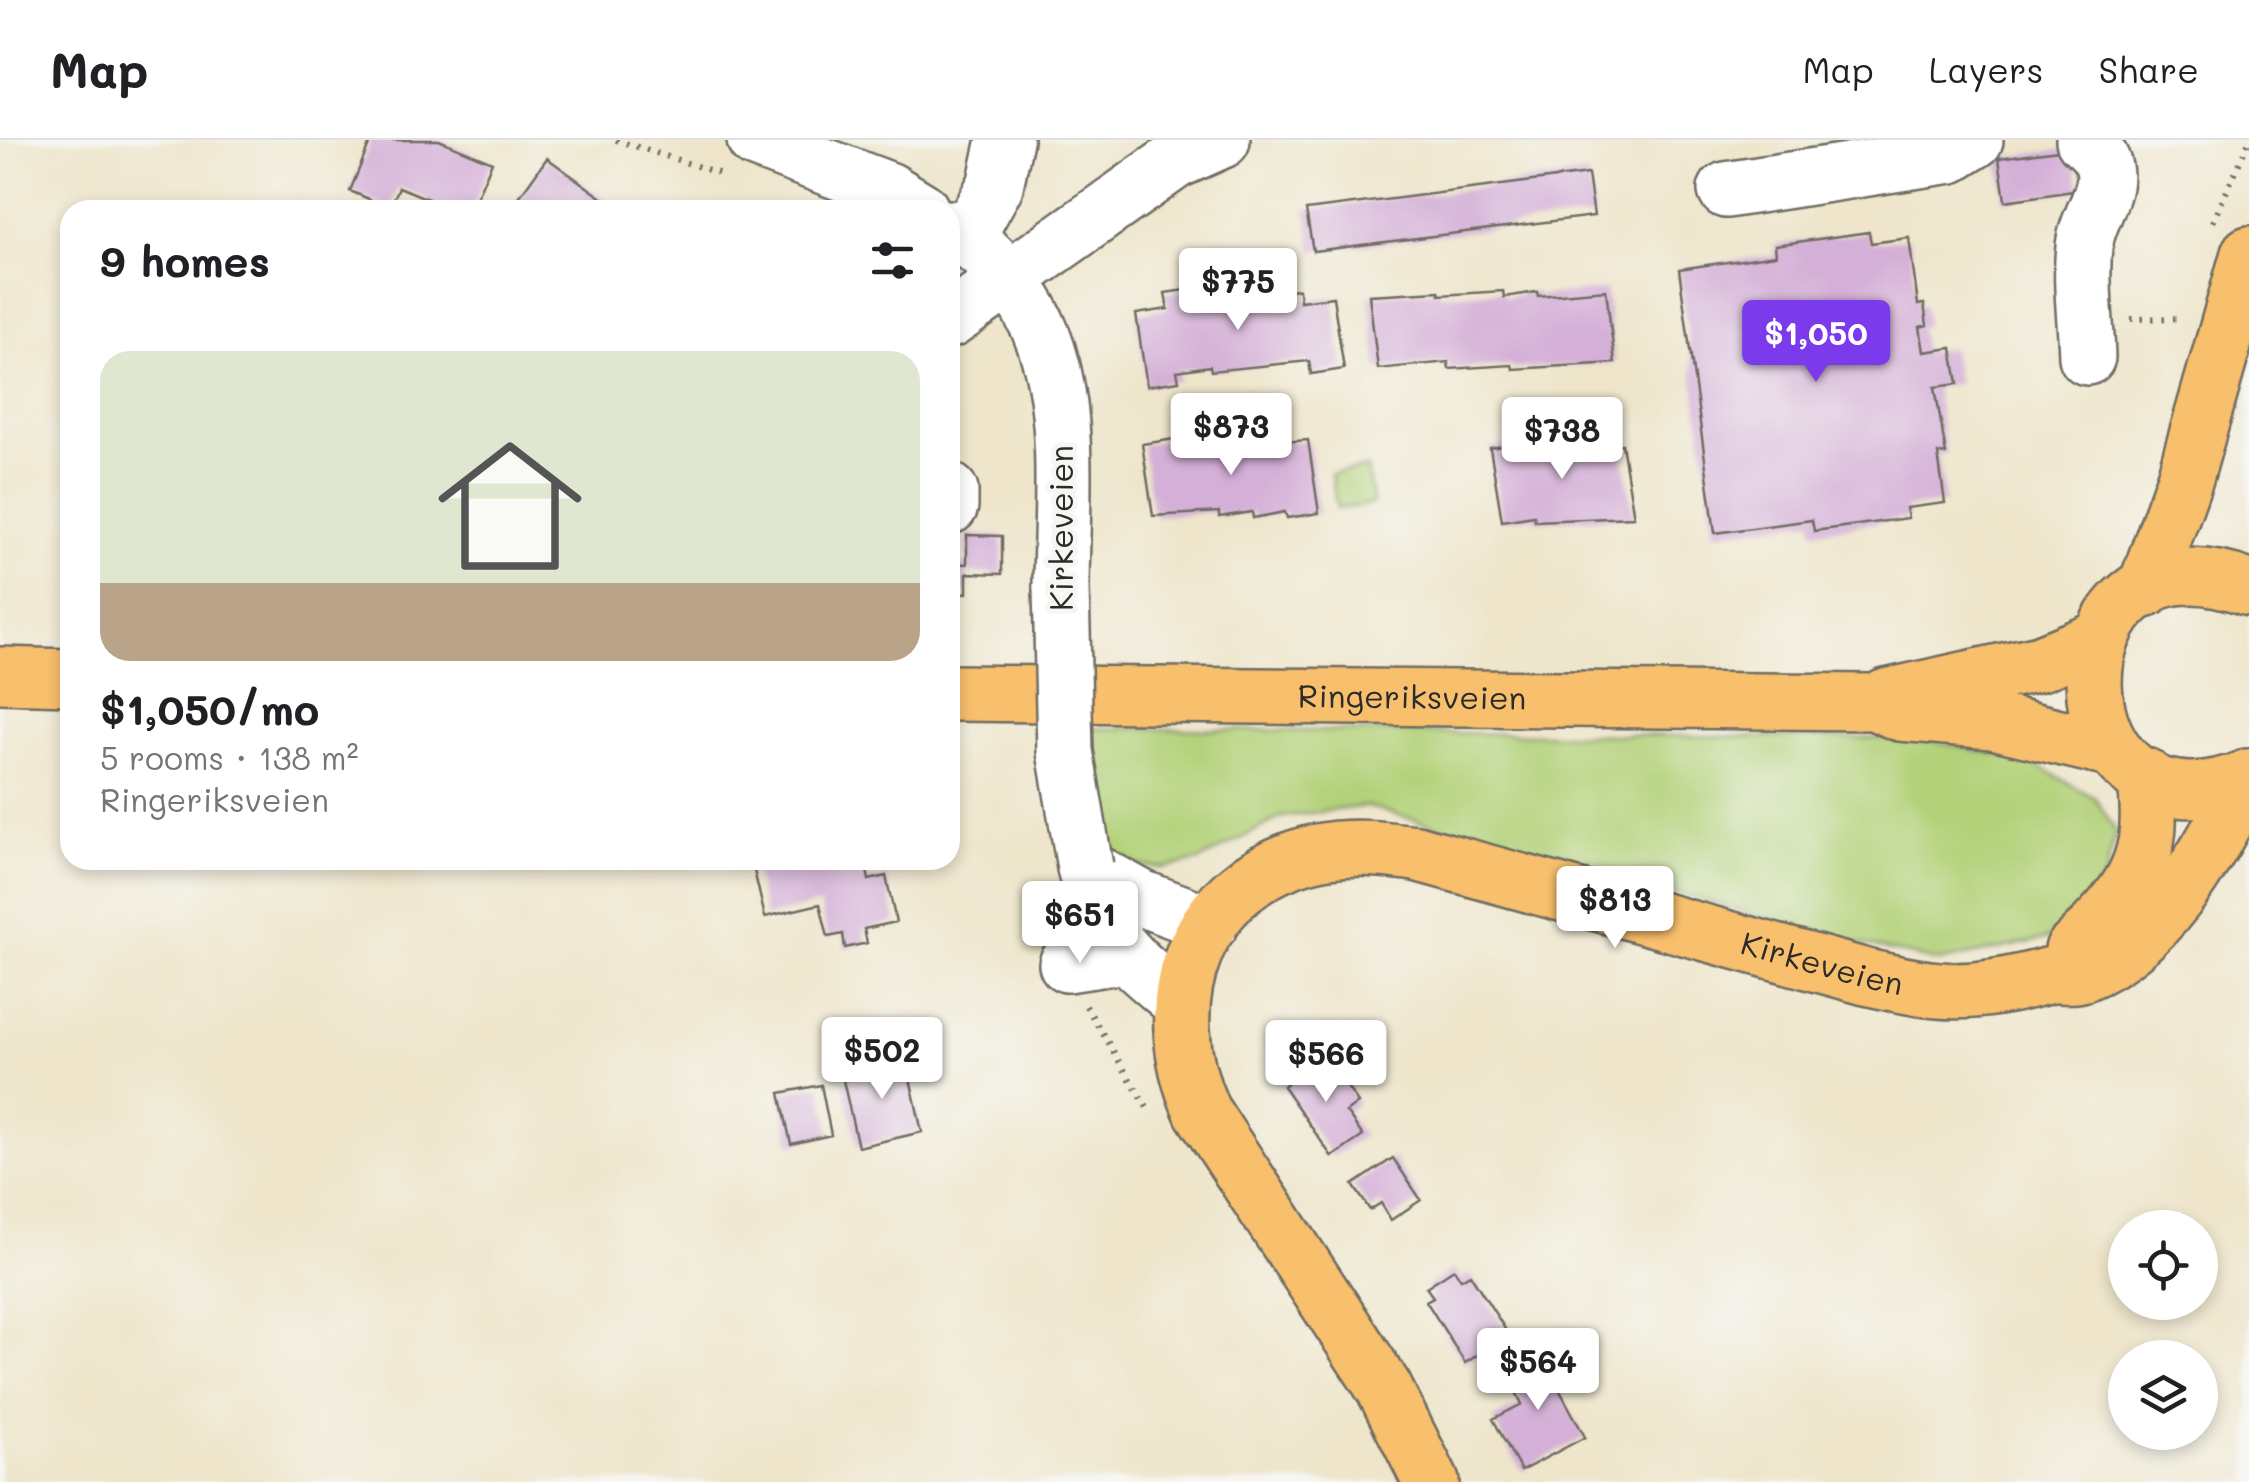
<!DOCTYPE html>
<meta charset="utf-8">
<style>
body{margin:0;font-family:Mali,sans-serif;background:#f6f6f6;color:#202124;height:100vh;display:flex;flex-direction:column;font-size:38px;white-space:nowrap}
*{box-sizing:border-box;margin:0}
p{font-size:32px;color:#757577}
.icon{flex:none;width:55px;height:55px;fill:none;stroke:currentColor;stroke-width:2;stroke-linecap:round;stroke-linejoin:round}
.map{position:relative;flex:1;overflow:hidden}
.sheet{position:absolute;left:60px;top:60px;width:900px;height:670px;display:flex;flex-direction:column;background:#fff;border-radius:30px;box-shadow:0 5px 15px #0003}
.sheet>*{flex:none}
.tools{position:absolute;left:2108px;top:1070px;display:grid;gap:20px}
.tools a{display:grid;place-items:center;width:110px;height:110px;border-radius:50%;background:#fff;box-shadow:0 5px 15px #0003;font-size:50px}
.price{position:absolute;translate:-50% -85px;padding:0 22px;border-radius:10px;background:#fff;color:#222;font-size:32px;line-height:65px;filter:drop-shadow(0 2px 5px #0008)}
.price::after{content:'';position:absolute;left:50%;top:60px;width:30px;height:22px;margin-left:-15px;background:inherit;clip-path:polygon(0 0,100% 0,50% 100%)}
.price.active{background:#7c3aed;color:#fff}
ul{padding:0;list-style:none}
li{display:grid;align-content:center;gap:20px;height:530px;padding:0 40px}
li span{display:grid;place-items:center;height:310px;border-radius:30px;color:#555}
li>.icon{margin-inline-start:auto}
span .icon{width:180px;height:180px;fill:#fffc;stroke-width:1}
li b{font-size:42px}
h2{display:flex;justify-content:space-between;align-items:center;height:120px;padding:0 40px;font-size:42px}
header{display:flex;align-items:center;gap:60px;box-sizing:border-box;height:140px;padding:0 50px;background:#fff;border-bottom:2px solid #e0e0e0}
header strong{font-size:48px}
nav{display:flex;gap:55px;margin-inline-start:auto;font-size:35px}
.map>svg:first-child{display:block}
</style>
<header>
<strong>Map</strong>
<nav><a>Map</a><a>Layers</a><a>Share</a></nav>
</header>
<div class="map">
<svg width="2249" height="1342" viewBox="0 0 2249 1342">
<rect width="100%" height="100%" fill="#f6f6f2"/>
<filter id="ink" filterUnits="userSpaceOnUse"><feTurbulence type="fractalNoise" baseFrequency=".01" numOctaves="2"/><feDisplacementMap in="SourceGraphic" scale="20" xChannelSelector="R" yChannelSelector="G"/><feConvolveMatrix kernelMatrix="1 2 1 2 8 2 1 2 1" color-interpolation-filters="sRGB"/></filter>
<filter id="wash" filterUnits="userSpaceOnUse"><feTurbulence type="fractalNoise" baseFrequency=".0048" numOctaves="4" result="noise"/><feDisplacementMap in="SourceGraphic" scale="40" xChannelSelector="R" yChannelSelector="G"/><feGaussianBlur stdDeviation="2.25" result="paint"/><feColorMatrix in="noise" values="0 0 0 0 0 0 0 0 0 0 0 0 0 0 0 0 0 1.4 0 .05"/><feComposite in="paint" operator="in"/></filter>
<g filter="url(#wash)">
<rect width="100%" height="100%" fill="#eee5ca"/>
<path fill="#b2d178" stroke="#6e7e52" stroke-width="2.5" d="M1367 328 1373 364 1337 369 1331 334Z
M1087 588 1923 599 2029 621 2095 658 2116 692 2106 733 2085 772 2053 797 1939 822 1849 801 1366 666 1281 677 1199 721 1163 728 1134 725 1113 714 1099 696Z"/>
<g id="blocks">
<path fill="#d4afd7" d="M371 0H439L492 22 471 70H423L428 59 399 47 390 68 350 51Z
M2074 8 2080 50 2005 61 1999 18Z
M547 18 619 70H510Z
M1588 34 1594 76 1313 111 1306 70Z
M1869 92 1871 103 1909 98 1918 165 1924 164 1927 185 1920 187 1924 212 1952 208 1958 244 1935 247 1946 314H1938L1945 363 1906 368 1908 378 1814 391 1812 380 1715 393 1679 129 1776 115 1775 105Z
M1198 148 1199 153 1232 148 1233 154 1299 149 1300 161 1333 157 1344 229 1311 234 1309 221 1211 231 1210 226 1177 231 1179 241 1147 246 1136 174 1168 169 1165 153Z
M1606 150 1615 223 1513 229 1512 225 1449 229 1448 222 1378 229 1369 155 1439 151 1440 155 1503 151 1504 157 1537 152 1538 156Z
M1175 299 1176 304 1207 299 1208 305 1241 300 1242 305 1308 300 1319 373 1287 378 1285 372 1253 378 1252 372 1219 377V372L1153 376 1142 304Z
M1523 303 1524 308 1556 303 1557 309 1622 304 1634 377 1535 381 1534 376 1502 381 1490 308Z
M967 395 1002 396V434L967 433V453L950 452V423L967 424Z
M773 720H865L869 740 886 736 896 782 864 789 867 803 845 808 843 794 828 797 820 764 765 777 753 726Z
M905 916 922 992 858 1007 843 940 859 937 857 927Z
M1326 916 1358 963 1346 972 1363 996 1332 1017 1283 946Z
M821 945 831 995 791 1004 780 953Z
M1393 1018 1421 1060 1391 1080 1381 1063 1370 1070 1353 1045Z
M1454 1129 1461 1139 1470 1134 1509 1195 1465 1223 1426 1161 1433 1157 1426 1147Z
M1547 1210 1566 1245 1559 1249 1585 1297 1521 1331 1493 1279 1522 1264 1506 1232Z"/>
</g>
</g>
<g filter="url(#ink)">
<use href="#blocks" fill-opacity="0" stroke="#6f6c63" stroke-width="2.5"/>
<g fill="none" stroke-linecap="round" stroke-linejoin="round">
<g stroke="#6f6c63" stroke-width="60">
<path id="minor" d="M755 0 888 50 921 70
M2084 0C2129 35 2088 68 2084 107 2080 142 2086 181 2087 217
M1726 50 1951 15 1975 0
M950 88C1085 171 1062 312 1061 448
M966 98 995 46 1005 0
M950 180 1175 21 1222 0
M950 351V366
M1085 727C1101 800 1125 815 1180 862
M1085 727 1141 758 1210 784
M1067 824 1125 815"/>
</g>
<g stroke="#6f6c63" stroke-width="60">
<g id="major">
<path d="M2249 448C2038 369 2047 720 2249 637"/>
<path d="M2145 450 2185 338 2249 114"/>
<path d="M0 535 70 537"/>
<path id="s1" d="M950 553 1874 562 1900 573 1993 581 2114 610"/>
<path d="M1886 557 2040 523 2100 499"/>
<path d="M2073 810C2132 752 2158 723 2145 636"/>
<path id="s2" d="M1431 1342 1384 1248 1202 971C1153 862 1193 741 1317 712 1351 705 1383 709 1416 713L1866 837C1944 855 1970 856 2047 836 2059 833 2073 838 2084 833 2165 800 2209 709 2249 637"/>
</g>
</g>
<path stroke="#6f6c63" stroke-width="6" stroke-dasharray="2.5 8" stroke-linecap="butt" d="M616 0 724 35
M2213 82 2249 1
M2131 179 2183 178
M1086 866 1149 971"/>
<use href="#minor" stroke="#fff" stroke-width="55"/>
<use href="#major" stroke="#f8bf6c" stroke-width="55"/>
<g stroke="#6f6c63" stroke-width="60" stroke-linecap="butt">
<path id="minor-bridge" d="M1061 448 1065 611 1085 727"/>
</g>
<use href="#minor-bridge" stroke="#fff" stroke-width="55"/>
</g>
</g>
<g text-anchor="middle" stroke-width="10" stroke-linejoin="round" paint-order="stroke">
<g font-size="32" fill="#2b2b2b" stroke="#f6f6f2">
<text transform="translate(1062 388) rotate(-90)" y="11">Kirkeveien</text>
<text dy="11" stroke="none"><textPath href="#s1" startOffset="462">Ringeriksveien</textPath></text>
<text dy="11" stroke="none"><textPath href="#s2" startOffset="1285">Kirkeveien</textPath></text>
</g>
</g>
</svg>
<div class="tools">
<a><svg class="icon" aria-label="locate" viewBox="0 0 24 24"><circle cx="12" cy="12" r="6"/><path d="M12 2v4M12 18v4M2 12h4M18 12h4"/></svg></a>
<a><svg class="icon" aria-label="layers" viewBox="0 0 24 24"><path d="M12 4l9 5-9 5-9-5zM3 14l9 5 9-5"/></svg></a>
</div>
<b class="price" style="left:1238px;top:193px">$775</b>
<b class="price active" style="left:1816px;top:245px">$1,050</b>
<b class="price" style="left:1231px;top:338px">$873</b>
<b class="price" style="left:1562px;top:342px">$738</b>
<b class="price" style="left:1615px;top:811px">$813</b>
<b class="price" style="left:1080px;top:826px">$651</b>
<b class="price" style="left:882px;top:962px">$502</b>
<b class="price" style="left:1326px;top:965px">$566</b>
<b class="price" style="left:1538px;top:1273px">$564</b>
<section class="sheet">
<h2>9 homes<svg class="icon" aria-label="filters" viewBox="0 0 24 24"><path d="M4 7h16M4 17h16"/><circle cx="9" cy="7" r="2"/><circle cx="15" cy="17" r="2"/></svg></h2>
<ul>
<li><span style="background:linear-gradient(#dfe7d0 75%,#b9a48a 0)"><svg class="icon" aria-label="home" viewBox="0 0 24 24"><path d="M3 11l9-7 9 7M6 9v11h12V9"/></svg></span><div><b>$1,050/mo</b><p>5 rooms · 138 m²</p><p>Ringeriksveien</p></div></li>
</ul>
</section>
</div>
